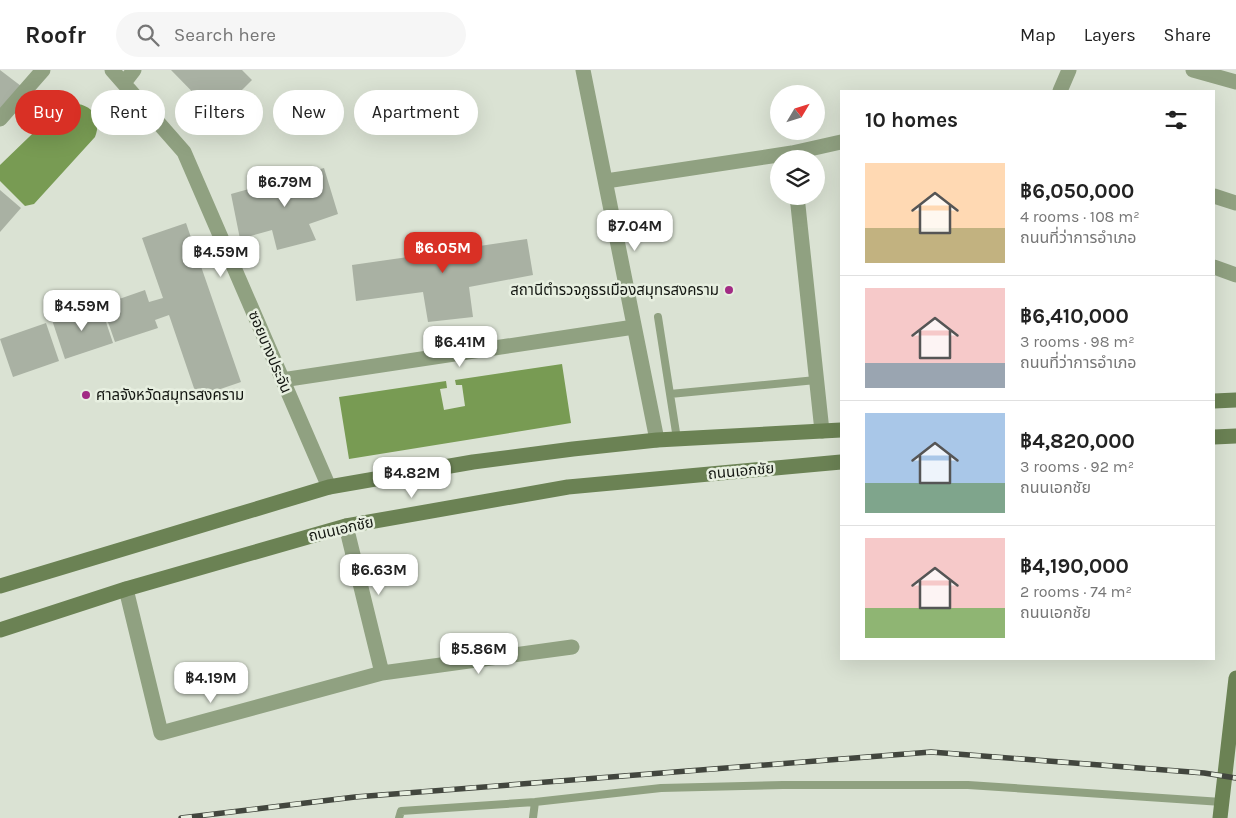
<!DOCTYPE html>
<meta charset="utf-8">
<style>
body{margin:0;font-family:Karla,"Noto Sans Thai",sans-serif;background:#f6f6f6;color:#222;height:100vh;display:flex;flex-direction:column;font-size:19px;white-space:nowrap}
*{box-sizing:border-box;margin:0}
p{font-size:16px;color:#767676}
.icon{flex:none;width:28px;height:28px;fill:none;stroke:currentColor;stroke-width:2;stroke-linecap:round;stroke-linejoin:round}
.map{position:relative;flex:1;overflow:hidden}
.panel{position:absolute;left:840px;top:20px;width:375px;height:570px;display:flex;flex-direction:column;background:#fff;border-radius:0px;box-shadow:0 5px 20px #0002}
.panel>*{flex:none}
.banner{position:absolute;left:15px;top:20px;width:475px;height:45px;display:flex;gap:10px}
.needle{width:32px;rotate:52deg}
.buttons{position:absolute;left:770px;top:15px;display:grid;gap:10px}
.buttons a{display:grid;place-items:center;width:55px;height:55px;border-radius:50%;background:#fff;box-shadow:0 5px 20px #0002;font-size:25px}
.price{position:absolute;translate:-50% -42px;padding:0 11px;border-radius:10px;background:#fff;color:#222;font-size:16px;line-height:32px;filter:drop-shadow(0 1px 2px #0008)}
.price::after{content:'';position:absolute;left:50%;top:30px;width:15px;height:11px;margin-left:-8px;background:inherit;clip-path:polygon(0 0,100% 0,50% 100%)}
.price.selected{background:#d93025;color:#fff}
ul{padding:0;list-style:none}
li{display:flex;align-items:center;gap:15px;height:125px;padding:0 25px}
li+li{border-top:1px solid #e0e0e0}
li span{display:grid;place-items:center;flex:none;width:140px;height:100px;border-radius:0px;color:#555}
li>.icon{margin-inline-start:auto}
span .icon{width:60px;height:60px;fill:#fffc;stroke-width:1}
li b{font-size:21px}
h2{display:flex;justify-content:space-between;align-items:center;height:60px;padding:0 25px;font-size:21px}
.tag{padding:0 18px;border-radius:22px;background:#fff;box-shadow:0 5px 20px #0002;font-size:18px;line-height:45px}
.tag.selected{background:#d93025;color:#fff}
header{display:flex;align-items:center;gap:30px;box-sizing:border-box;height:70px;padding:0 25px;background:#fff;border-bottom:1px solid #e0e0e0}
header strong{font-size:24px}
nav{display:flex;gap:28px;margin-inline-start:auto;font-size:18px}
.search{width:350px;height:45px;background:#f6f6f6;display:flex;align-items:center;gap:12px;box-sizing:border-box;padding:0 18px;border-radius:28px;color:#767676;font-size:19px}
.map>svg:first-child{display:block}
</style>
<header>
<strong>Roofr</strong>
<div class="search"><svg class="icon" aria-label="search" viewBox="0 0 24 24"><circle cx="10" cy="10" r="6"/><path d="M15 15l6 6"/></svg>Search here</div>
<nav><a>Map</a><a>Layers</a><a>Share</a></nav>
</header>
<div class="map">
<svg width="1236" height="748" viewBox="0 0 1236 748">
<rect width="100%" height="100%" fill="#dae2d3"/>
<path fill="#789b53" d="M71 33C91 34 103 46 95 67L34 134 25 136 0 111V95L57 40Z
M562 294 571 353 349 389 339 327 446 311 447 318 440 319 444 340 465 336 462 315H456L455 310Z"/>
<path fill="#a9b1a3" d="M0 0 21 16 0 40Z
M171 0H242L252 10 216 46Z
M324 98 338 144 309 154 316 170 277 180 272 160 240 169 231 124Z
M0 120 21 138 0 162Z
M186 153 241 312 197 327 169 245 155 250 158 258 115 272 102 235 145 220 149 232 163 228 142 168Z
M456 163 459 179 527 169 533 205 469 217 473 247 428 252 423 222 356 231 352 195 422 185 419 168Z
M100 234 113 273 65 289 52 250Z
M46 253 59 291 13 307 0 269Z"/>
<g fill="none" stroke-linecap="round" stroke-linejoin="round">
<path stroke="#90a181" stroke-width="8" d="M658 247 677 369
M670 324 816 310
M399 748 401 741 535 732 661 718 783 715H968L1222 732
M533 748 535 732"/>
<path stroke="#90a181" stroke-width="15" d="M112 0 184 82 329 417
M583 0 657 370
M1193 0 1236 12
M124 13 134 0
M1060 21 1069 0
M0 49 43 0
M606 111 792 83 841 72
M797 126 822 361
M1214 126 1236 133
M1214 197 1236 205
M282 310 634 257
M346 456 382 603
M126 519 161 663 382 603 572 577"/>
<path stroke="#6b8254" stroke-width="15" d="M1214 331 1236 330
M1214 367 1236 366
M0 516 329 417 473 392 573 379 657 370 841 360
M0 560 126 519 346 456 568 417 841 392
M1220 748 1236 608"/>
<g stroke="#42463e" stroke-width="5.5">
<path id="rail" d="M181 748 355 727 931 682 1204 703 1236 708"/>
</g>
<use href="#rail" stroke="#e7efe0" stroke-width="4" stroke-dasharray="11" stroke-linecap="butt"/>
</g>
<g fill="#a22b84" stroke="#e7efe0" stroke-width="2">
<circle cx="729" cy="220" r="5"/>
<circle cx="86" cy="325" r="5"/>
</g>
<g text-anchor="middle" stroke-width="5" stroke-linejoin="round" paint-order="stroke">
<g font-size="15" fill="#131611" stroke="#e7efe0" text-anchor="end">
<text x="719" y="225">สถานีตำรวจภูธรเมืองสมุทรสงคราม</text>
<text x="96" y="330" text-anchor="start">ศาลจังหวัดสมุทรสงคราม</text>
</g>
<g font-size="15" fill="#131611" stroke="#e7efe0">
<text transform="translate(270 282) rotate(67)" y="5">ซอยบางประจัน</text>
<text transform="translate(741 401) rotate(-5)" y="5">ถนนเอกชัย</text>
<text transform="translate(341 459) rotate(-13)" y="5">ถนนเอกชัย</text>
</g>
</g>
</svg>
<div class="buttons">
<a><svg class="needle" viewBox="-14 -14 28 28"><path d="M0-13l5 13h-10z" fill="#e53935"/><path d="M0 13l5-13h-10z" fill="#767676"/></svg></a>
<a><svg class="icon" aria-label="layers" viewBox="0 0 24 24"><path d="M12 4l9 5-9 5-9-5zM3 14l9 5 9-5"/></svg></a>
</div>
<b class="price" style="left:285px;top:138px">฿6.79M</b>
<b class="price" style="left:635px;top:182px">฿7.04M</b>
<b class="price selected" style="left:443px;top:204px">฿6.05M</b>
<b class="price" style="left:221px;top:208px">฿4.59M</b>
<b class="price" style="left:82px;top:262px">฿4.59M</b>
<b class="price" style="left:460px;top:298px">฿6.41M</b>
<b class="price" style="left:412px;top:429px">฿4.82M</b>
<b class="price" style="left:379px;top:526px">฿6.63M</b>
<b class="price" style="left:479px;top:605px">฿5.86M</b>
<b class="price" style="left:211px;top:634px">฿4.19M</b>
<div class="banner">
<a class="tag selected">Buy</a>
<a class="tag">Rent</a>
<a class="tag">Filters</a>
<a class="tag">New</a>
<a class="tag">Apartment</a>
</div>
<section class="panel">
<h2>10 homes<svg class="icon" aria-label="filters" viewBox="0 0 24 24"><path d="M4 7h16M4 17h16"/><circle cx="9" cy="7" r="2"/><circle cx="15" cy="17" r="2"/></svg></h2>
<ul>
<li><span style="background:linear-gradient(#ffd9b3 65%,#c2b280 0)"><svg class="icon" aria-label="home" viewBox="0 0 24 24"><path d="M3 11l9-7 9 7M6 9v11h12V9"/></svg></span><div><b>฿6,050,000</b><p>4 rooms · 108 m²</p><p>ถนนที่ว่าการอำเภอ</p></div></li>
<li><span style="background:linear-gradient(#f6c9c9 75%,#9aa5b1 0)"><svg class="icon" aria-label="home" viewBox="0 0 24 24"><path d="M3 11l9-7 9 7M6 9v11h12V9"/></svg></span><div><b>฿6,410,000</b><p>3 rooms · 98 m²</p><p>ถนนที่ว่าการอำเภอ</p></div></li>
<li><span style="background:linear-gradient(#a9c7e8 70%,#7fa58c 0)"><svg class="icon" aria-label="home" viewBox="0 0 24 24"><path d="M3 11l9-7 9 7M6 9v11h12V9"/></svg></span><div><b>฿4,820,000</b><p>3 rooms · 92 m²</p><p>ถนนเอกชัย</p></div></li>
<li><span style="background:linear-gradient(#f6c9c9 70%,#8fb573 0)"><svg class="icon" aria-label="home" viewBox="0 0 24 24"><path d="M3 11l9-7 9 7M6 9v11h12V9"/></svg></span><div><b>฿4,190,000</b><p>2 rooms · 74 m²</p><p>ถนนเอกชัย</p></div></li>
</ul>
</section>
</div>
